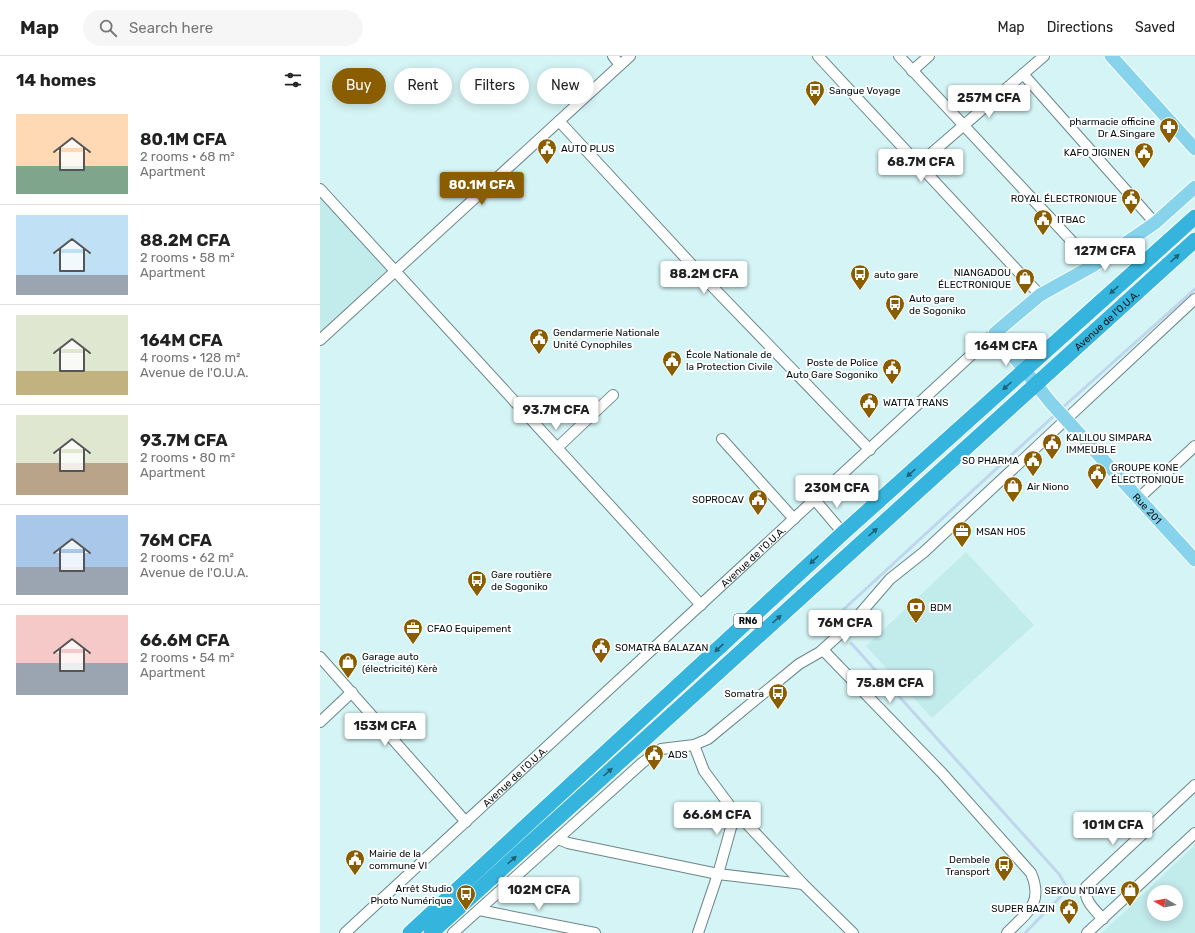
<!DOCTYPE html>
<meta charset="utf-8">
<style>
body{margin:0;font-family:Rubik,sans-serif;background:#f6f6f6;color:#222;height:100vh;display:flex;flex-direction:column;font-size:15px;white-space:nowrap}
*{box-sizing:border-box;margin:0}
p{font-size:13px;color:#767676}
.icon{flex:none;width:22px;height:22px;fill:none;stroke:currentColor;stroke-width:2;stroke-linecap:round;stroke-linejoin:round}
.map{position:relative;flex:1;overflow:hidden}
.side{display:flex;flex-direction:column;background:#fff;width:320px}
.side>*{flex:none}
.guide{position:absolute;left:12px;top:12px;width:380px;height:36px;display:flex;gap:8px}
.needle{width:26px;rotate:280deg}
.fabs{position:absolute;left:827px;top:829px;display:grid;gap:8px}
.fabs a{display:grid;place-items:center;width:36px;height:36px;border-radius:50%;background:#fff;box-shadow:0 2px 10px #0003;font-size:20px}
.price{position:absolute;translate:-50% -34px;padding:0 9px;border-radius:4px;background:#fff;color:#222;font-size:13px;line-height:26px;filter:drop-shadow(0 1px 2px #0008)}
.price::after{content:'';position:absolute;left:50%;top:24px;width:12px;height:9px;margin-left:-6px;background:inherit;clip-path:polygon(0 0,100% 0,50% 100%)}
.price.active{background:#8a5e00;color:#fff}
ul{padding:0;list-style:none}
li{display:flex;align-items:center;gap:12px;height:100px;padding:0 16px}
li+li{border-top:1px solid #e0e0e0}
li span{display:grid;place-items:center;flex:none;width:112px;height:80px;border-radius:0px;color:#555}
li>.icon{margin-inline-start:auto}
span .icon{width:48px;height:48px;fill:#fffc;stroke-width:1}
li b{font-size:17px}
h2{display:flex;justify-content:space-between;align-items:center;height:48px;padding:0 16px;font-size:17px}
.chip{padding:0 14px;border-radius:18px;background:#fff;box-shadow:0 2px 10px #0003;font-size:14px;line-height:36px}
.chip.active{background:#8a5e00;color:#fff}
header{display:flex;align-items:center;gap:24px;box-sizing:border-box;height:56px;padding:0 20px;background:#fff;border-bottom:1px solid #e0e0e0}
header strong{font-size:19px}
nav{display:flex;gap:22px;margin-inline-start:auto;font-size:14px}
.search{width:280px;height:36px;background:#f6f6f6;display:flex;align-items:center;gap:10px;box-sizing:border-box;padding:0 14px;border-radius:22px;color:#767676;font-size:15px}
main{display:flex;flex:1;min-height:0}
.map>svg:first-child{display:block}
</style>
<header>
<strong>Map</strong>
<div class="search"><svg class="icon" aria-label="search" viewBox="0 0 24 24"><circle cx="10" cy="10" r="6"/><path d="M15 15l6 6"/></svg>Search here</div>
<nav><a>Map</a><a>Directions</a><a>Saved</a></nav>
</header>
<main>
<section class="side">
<h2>14 homes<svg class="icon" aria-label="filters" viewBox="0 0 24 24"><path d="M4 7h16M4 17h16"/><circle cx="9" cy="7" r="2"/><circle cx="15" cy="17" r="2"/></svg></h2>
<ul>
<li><span style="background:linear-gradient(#ffd9b3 65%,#7fa58c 0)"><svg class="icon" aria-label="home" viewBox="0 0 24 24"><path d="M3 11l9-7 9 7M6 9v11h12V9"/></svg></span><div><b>80.1M CFA</b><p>2 rooms · 68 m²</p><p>Apartment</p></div></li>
<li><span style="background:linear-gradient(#bfe0f5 75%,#9aa5b1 0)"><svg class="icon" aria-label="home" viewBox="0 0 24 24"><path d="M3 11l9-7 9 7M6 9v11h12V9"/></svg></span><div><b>88.2M CFA</b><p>2 rooms · 58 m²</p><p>Apartment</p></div></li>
<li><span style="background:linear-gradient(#dfe7d0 70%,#c2b280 0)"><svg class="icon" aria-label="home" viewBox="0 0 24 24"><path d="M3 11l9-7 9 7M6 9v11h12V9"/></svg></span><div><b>164M CFA</b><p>4 rooms · 128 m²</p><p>Avenue de l'O.U.A.</p></div></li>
<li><span style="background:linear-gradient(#dfe7d0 60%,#b9a48a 0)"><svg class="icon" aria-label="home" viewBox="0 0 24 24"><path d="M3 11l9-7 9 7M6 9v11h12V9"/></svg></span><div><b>93.7M CFA</b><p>2 rooms · 80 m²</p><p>Apartment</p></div></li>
<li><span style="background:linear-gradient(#a9c7e8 65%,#9aa5b1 0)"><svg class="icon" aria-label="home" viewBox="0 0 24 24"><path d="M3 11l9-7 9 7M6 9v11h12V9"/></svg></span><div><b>76M CFA</b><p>2 rooms · 62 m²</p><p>Avenue de l'O.U.A.</p></div></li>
<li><span style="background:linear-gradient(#f6c9c9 60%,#9aa5b1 0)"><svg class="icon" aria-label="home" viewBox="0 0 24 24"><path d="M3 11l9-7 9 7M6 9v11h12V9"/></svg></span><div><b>66.6M CFA</b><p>2 rooms · 54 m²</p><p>Apartment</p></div></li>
</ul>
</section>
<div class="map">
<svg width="875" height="877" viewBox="0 0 875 877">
<rect width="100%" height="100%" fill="#d5f4f5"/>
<path fill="#c2ebec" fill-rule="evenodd" d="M0 142 68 213 0 275Z
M646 496 714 569 612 662 546 590Z
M875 789V877H782ZM834 836H856V858H834Z"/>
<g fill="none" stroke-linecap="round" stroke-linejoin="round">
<path stroke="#bfd6ed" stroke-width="3" d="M741 353 875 233
M511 565 737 357
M531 587 739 818 748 833 705 877"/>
<g stroke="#6b8788" stroke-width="12">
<g id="minor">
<path d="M293 0 300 9"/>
<path d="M498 0 720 239"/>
<path d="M579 0 774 209"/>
<path d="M592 15 609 0"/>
<path d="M703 18 835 167"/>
<path d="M239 65 385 223 550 394"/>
<path d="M599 108 724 0"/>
<path d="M0 133 381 549"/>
<path d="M0 284 310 0"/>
<path d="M402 383 474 463"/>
<path d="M237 392 293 339"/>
<path d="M819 442 875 390"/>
<path d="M495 444 523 477"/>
<path d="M503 594 622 717 711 817C724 848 707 856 687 877"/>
<path d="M0 601 146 766"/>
<path d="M0 666 32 636"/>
<path d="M374 689 384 715 410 750 414 761 398 818 378 877"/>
<path d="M412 752 483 828 533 877"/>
<path d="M238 783 248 787 398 818 483 828"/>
<path d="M159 854 275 877"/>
<path d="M783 863C775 854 763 844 766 831L875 729"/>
<path id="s1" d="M25 877 675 277"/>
<path d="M133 877 322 707 341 693 374 689 388 683 479 608 500 596 532 567 570 523 604 496 875 243"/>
<path d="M767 877 875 777"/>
</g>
</g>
<g stroke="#fff" stroke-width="15">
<g id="major">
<path d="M791 0 875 93"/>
<path id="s2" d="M875 131 835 167 774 209 720 239 675 277 731 347 875 504"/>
</g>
</g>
<g stroke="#fff" stroke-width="17">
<g id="highway">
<path d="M90 877 523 477 875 161"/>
<path id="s3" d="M111 877 875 184"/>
</g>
</g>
<use href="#minor" stroke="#fff" stroke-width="10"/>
<use href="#major" stroke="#86d3eb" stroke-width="13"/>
<use href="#highway" stroke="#35b5dd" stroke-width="15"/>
</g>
<defs><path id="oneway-solid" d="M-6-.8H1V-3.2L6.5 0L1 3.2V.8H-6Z"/></defs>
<g fill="#1e6277">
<use href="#oneway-solid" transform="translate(855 202) rotate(-42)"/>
<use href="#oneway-solid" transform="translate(794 234) rotate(138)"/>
<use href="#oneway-solid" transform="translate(687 330) rotate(138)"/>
<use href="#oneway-solid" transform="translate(591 417) rotate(138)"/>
<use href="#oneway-solid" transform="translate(553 476) rotate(-42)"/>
<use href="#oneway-solid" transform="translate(494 504) rotate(137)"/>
<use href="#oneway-solid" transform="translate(457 563) rotate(-42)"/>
<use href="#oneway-solid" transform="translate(399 592) rotate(137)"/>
<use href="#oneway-solid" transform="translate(288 716) rotate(-42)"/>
<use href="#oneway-solid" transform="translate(192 804) rotate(-42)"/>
</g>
<defs>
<g id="bus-pin" transform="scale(1)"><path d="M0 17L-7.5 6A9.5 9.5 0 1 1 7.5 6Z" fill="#8a5e00" stroke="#fff"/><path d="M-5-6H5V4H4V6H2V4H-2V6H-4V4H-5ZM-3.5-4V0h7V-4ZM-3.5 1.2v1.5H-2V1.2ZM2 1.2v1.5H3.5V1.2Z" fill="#fff"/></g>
<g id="pharmacy-pin" transform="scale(1)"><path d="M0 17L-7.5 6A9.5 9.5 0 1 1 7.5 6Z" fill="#8a5e00" stroke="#fff"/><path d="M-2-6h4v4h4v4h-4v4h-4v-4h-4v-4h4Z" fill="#fff"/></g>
<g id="civic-pin" transform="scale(1)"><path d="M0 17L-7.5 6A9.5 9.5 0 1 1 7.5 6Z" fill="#8a5e00" stroke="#fff"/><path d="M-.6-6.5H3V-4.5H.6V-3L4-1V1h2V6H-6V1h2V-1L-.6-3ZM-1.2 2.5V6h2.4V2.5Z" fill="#fff"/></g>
<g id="shop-pin" transform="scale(1)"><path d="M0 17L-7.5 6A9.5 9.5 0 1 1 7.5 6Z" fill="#8a5e00" stroke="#fff"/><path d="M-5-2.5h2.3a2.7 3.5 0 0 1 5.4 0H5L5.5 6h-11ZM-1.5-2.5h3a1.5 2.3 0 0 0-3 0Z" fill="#fff"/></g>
<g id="office-pin" transform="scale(1)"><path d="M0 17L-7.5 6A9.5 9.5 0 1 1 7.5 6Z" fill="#8a5e00" stroke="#fff"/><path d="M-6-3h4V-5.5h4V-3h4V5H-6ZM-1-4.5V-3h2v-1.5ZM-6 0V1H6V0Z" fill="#fff"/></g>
<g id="bank-pin" transform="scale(1)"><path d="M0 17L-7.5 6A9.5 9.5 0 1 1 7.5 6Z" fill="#8a5e00" stroke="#fff"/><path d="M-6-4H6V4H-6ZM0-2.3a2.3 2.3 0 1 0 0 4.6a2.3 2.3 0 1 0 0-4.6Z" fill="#fff"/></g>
</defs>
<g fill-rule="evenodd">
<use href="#bus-pin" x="495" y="34"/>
<use href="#pharmacy-pin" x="849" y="71"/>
<use href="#civic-pin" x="227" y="92"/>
<use href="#civic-pin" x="824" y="96"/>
<use href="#civic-pin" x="811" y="142"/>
<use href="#civic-pin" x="723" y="163"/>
<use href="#bus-pin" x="540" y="218"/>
<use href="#shop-pin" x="705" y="222"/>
<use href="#bus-pin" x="575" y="248"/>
<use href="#civic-pin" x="219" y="282"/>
<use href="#civic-pin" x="352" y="304"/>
<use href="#civic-pin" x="572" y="312"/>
<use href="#civic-pin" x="549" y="346"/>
<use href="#civic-pin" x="732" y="387"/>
<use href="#civic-pin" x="713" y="404"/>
<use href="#civic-pin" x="777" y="417"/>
<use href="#shop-pin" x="693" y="430"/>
<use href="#civic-pin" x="438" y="443"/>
<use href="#office-pin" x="642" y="475"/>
<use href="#bus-pin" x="157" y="524"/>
<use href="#bank-pin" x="596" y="551"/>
<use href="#office-pin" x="93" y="572"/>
<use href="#civic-pin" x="281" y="591"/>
<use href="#shop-pin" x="28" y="606"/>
<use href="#bus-pin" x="458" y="637"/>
<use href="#civic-pin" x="334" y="698"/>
<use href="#civic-pin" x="35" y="803"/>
<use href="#bus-pin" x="684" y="809"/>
<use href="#shop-pin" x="810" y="834"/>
<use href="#bus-pin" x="146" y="838"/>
<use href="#civic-pin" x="749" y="852"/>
</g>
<g text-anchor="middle" stroke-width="4" stroke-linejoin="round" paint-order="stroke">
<rect fill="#fff" stroke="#515858" stroke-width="1" x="414" y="558" width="28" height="14" rx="3"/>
<g font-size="9" font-weight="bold" fill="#061011">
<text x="428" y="568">RN6</text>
</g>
<g font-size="10" fill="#061011" stroke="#fff" text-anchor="start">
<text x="509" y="38">Sangue Voyage</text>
<text x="835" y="69" text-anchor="end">pharmacie officine<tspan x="835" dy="12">Dr A.Singare</tspan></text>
<text x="241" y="96">AUTO PLUS</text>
<text x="810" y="100" text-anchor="end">KAFO JIGINEN</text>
<text x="797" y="146" text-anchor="end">ROYAL ÉLECTRONIQUE</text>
<text x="737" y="167">ITBAC</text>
<text x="691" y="220" text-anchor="end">NIANGADOU<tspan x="691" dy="12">ÉLECTRONIQUE</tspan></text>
<text x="554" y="222">auto gare</text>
<text x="589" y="246">Auto gare<tspan x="589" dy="12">de Sogoniko</tspan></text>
<text x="233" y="280">Gendarmerie Nationale<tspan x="233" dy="12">Unité Cynophiles</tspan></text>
<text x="366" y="302">École Nationale de<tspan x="366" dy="12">la Protection Civile</tspan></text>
<text x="558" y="310" text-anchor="end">Poste de Police<tspan x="558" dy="12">Auto Gare Sogoniko</tspan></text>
<text x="563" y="350">WATTA TRANS</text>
<text x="746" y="385">KALILOU SIMPARA<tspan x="746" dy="12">IMMEUBLE</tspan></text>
<text x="699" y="408" text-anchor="end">SO PHARMA</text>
<text x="791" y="415">GROUPE KONE<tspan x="791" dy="12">ÉLECTRONIQUE</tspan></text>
<text x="707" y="434">Air Niono</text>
<text x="424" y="447" text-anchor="end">SOPROCAV</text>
<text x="656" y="479">MSAN H05</text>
<text x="171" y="522">Gare routière<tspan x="171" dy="12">de Sogoniko</tspan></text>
<text x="610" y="555">BDM</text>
<text x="107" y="576">CFAO Equipement</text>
<text x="295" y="595">SOMATRA BALAZAN</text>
<text x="42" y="604">Garage auto<tspan x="42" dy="12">(électricité) Kèrè</tspan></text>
<text x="444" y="641" text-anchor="end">Somatra</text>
<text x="348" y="702">ADS</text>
<text x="49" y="801">Mairie de la<tspan x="49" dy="12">commune VI</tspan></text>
<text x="670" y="807" text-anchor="end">Dembele<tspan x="670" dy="12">Transport</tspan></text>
<text x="132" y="836" text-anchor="end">Arrêt Studio<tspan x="132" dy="12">Photo Numérique</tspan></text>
<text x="796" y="838" text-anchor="end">SEKOU N'DIAYE</text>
<text x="735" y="856" text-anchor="end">SUPER BAZIN</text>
</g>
<g font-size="10" fill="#061011" stroke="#fff">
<text dy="4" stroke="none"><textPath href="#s3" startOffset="912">Avenue de l'O.U.A.</textPath></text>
<text dy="4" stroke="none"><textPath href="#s2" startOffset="481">Rue 201</textPath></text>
<text dy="4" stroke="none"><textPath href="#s1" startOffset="555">Avenue de l'O.U.A.</textPath></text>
<text dy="4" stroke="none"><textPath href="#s1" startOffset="231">Avenue de l'O.U.A.</textPath></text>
</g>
</g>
</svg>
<div class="fabs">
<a><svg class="needle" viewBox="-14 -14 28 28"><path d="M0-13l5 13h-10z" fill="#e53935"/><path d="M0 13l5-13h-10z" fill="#767676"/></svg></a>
</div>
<b class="price" style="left:669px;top:63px">257M CFA</b>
<b class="price" style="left:601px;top:127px">68.7M CFA</b>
<b class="price active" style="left:162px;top:150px">80.1M CFA</b>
<b class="price" style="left:785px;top:216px">127M CFA</b>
<b class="price" style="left:384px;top:239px">88.2M CFA</b>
<b class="price" style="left:686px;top:311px">164M CFA</b>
<b class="price" style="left:236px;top:375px">93.7M CFA</b>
<b class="price" style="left:517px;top:453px">230M CFA</b>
<b class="price" style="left:525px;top:588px">76M CFA</b>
<b class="price" style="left:570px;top:648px">75.8M CFA</b>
<b class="price" style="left:65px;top:691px">153M CFA</b>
<b class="price" style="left:397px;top:780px">66.6M CFA</b>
<b class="price" style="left:793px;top:790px">101M CFA</b>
<b class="price" style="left:219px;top:855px">102M CFA</b>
<div class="guide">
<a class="chip active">Buy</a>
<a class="chip">Rent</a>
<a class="chip">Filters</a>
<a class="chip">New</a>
</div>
</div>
</main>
